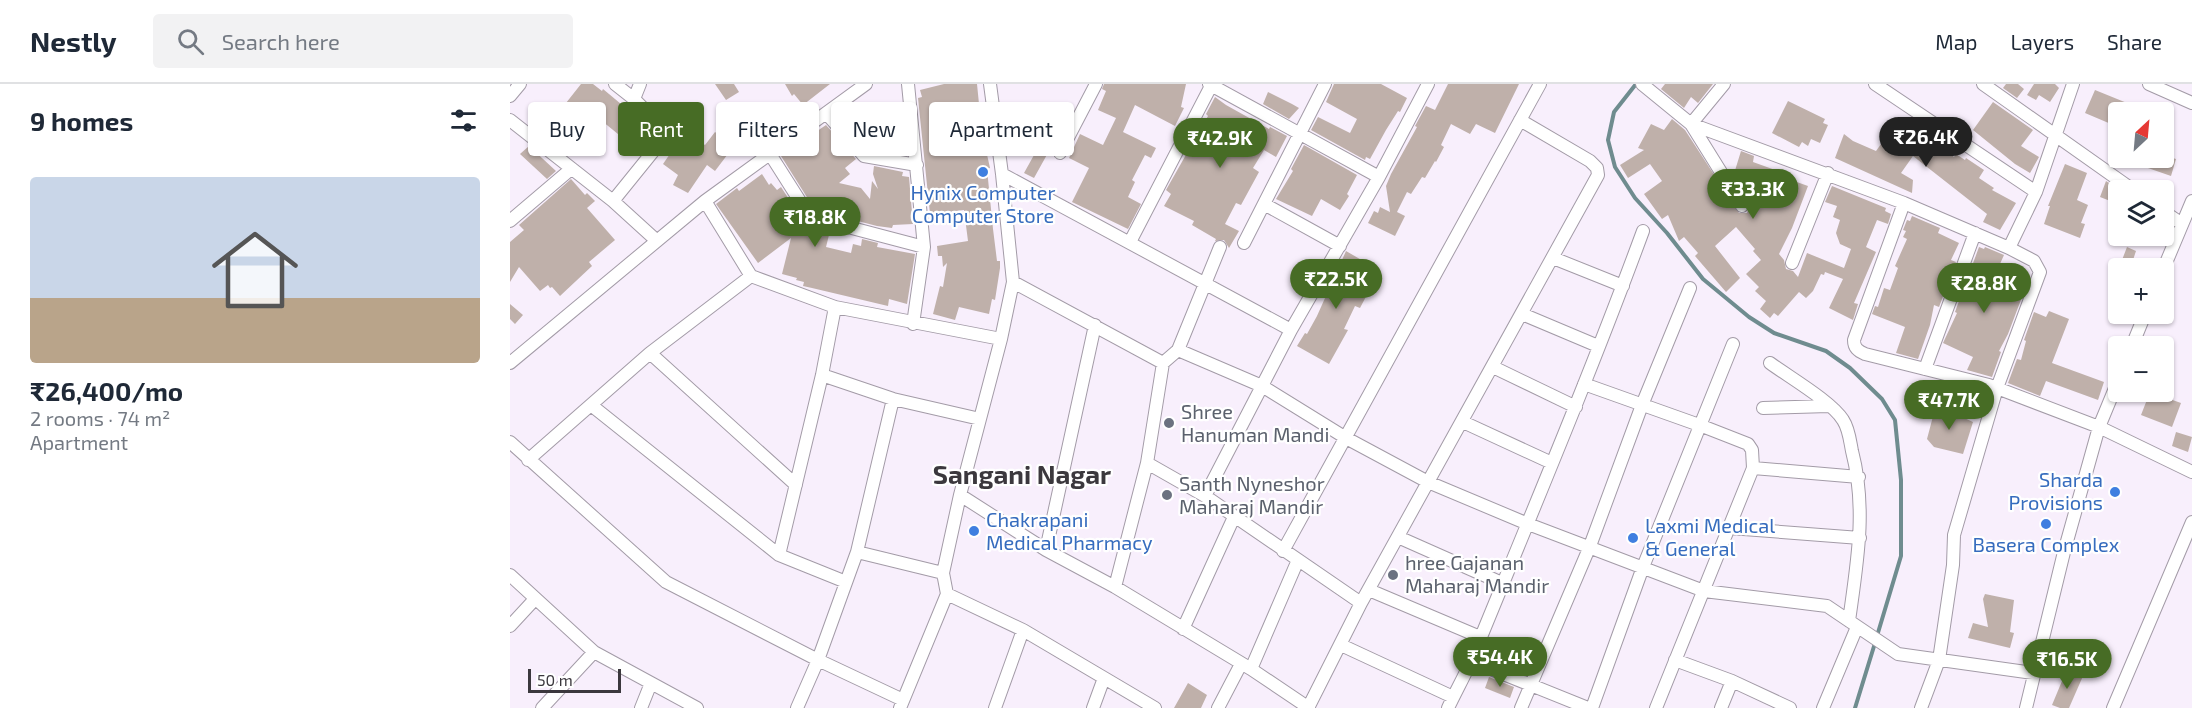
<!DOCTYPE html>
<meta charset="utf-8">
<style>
body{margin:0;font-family:"Exo 2",sans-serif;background:#f2f2f3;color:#1f2937;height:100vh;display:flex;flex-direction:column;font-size:22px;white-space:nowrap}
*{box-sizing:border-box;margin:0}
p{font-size:20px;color:#747a83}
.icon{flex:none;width:33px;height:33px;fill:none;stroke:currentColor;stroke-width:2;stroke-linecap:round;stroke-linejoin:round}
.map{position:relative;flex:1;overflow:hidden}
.panel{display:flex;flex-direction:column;background:#fff;width:510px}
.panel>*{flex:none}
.hud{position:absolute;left:18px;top:18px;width:570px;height:54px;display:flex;gap:12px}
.needle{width:39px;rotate:26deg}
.tools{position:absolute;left:1598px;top:18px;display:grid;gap:12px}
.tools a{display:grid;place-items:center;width:66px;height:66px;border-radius:6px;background:#fff;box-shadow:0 2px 4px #0004;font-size:30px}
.scale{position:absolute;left:18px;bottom:15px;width:93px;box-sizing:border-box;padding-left:6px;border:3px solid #3b383d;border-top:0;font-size:16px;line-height:21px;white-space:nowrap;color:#3b383d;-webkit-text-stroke:4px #fff;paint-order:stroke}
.price{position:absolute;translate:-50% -51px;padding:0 14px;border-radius:21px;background:#476c25;color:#fff;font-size:20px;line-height:39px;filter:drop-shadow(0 2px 3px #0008)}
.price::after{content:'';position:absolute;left:50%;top:36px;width:18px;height:14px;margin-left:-9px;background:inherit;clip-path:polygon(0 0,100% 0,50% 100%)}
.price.active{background:#222;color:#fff}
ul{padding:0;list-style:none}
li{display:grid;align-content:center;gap:12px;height:318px;padding:0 30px}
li+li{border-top:2px solid #e0e1e3}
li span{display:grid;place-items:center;height:186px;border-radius:6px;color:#555}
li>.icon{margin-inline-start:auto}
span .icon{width:108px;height:108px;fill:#fffc;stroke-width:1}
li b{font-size:26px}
h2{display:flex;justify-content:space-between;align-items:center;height:72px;padding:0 30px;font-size:26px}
.tag{padding:0 21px;border-radius:6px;background:#fff;box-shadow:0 2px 4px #0004;font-size:21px;line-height:54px}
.tag.active{background:#476c25;color:#fff}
header{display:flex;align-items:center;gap:36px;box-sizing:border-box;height:84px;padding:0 30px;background:#fff;border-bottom:2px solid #e0e1e3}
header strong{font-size:28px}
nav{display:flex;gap:33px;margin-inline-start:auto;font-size:21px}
.search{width:420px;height:54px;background:#f2f2f3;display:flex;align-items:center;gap:15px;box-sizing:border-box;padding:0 21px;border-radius:6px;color:#747a83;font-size:22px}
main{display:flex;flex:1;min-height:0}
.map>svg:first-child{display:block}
</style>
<header>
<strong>Nestly</strong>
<div class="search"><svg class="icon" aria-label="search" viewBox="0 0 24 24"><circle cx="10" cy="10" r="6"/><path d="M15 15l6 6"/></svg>Search here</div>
<nav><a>Map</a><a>Layers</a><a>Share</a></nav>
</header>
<main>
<section class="panel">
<h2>9 homes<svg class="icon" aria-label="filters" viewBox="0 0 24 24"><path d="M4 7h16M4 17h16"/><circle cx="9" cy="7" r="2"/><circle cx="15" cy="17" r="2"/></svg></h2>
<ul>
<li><span style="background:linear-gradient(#c9d6e8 65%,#b9a48a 0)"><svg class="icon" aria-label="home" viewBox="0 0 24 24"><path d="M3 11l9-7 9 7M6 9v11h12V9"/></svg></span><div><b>₹26,400/mo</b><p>2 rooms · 74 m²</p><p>Apartment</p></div></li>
</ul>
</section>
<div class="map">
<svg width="1682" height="624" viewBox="0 0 1682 624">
<rect width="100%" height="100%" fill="#f8effc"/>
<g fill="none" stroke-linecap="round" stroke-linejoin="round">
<path stroke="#6f8c8f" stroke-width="4" d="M1126 0 1104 28 1098 56 1105 83 1125 114 1157 149 1193 195 1239 233 1264 249 1316 267 1340 284 1372 315 1385 336 1391 396V472L1367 552
M1345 624 1365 559"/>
</g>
<path fill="#bfb0aa" d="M71 0H83L92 7 93 5 141 45 133 55 137 59 130 68 92 37 85 45 56 19Z
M205 0H224L229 8 216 16Z
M275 0H320L293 21 284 10 282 12Z
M434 0H467L469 20 466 21 480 84 477 85 483 145 487 177H490V184L485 216 482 215 479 230 449 223 445 236 423 230 430 202 433 203 437 179 433 183 432 172H428L427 162 458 157 454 126 420 130 408 14 412 13 410 6Z
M594 0H676L671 23 674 24 665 42 625 21 613 48 646 64 641 74 635 71 622 96 625 98 618 113 631 120 618 145 562 118 579 84 559 74 570 50 593 61 606 34 588 26 596 7 592 5Z
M824 0H871L897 14 890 28 888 27 876 46 860 75 856 73 855 76 801 46 808 33 840 49 847 35 816 18Z
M938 0H1009L985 49 966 40 960 50 941 40 931 61 934 63 926 78 925 77 915 94 912 93 901 110 897 108 887 128 895 132 885 152 858 139 864 127 868 129 870 123 880 128 876 102 881 90 907 43 905 42 916 22 925 26Z
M1155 0H1203L1188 19 1181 13 1174 24 1151 5Z
M1496 0H1508L1514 5 1507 14 1493 4Z
M1524 0H1545L1549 4 1540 18 1529 11 1526 16 1517 11Z
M1585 6 1617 19 1613 28H1608V43L1575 29Z
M758 8 782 20 789 24 779 35 753 20Z
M705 13 716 21 759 45 760 43 777 52 766 73 754 66 743 84 749 88 731 121 726 119 715 140 729 147 719 164 714 156 705 157 706 155 682 141 684 137 654 122 661 110 656 106 698 32 696 30Z
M1278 17 1315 35 1313 39 1318 41 1310 59 1301 55 1298 62 1292 58 1289 63 1262 49Z
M1483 18 1523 46 1511 62 1529 73 1520 89 1505 80 1463 46Z
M356 20 366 34 386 32 394 43 395 55 373 57 371 42 351 56 343 30Z
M1162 35 1175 46 1229 129H1237L1240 122 1223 93 1231 67 1244 72 1243 78 1271 88 1270 92 1298 102 1282 144 1269 170 1274 176 1276 185 1283 187 1288 193 1297 169 1334 184 1341 165 1330 160 1326 149 1330 136 1323 133 1327 122 1315 118 1322 102 1376 124 1375 127 1381 130 1378 140 1367 136 1356 163 1366 168 1344 219 1348 220 1343 236 1319 224 1333 195 1315 188 1314 191 1311 190 1303 207 1296 214 1289 208 1268 232 1264 229 1260 234 1250 225 1256 217 1245 207 1249 203 1236 190 1251 176 1243 167 1245 165 1226 143 1205 162 1230 194 1216 208 1185 172 1188 169 1174 153 1169 157 1158 131 1152 135 1134 110 1152 97 1140 80 1118 94 1110 81 1134 66 1128 64 1141 40 1154 46Z
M1389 35 1404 45 1406 43 1418 51 1444 73 1446 70 1455 76 1456 74 1474 86 1469 94 1484 104 1482 106 1506 119 1490 146 1473 138 1477 130 1403 72 1391 89 1403 96 1402 109 1325 74 1334 50 1343 57 1366 67Z
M316 41 346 75 335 84 340 90 329 99 351 104 360 115 362 97 368 105 363 90 364 82 393 88 392 92 399 93 403 140 383 141 382 144 367 142 305 126 271 72Z
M205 48 224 62 205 87 197 81 178 109 163 101 168 91 153 80 164 64 170 67 182 52 195 61Z
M794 61 847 91 837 110 839 112 830 126 811 115 802 132 766 115 783 87 781 85Z
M19 62 46 87 37 95 10 70Z
M529 62 539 67 524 94 514 89Z
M1653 71 1666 75 1661 92 1612 75 1653 74Z
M1555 80 1577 89 1567 116 1578 121 1571 139 1575 140 1570 154 1534 140 1540 122H1538Z
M252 90 259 101 261 99 267 106 271 103 294 138 320 147 316 163 341 169 343 160 351 162 352 155 368 159 367 163 405 170 397 220 379 215 378 222 302 204 293 202 294 198 286 196 287 194 272 190 281 154 248 179 206 120 227 104 229 107Z
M61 95 75 111 77 109 85 117 77 124 105 156 79 178 82 182 50 212 42 203 40 204 38 201 30 207 9 183 0 198V158L14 146 9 141Z
M1596 97 1608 105V120L1590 113Z
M1402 132 1430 144 1428 149 1449 159 1441 176 1446 178 1429 223 1424 221 1420 241 1408 275 1386 269 1395 243 1362 230 1365 222 1368 223 1374 204 1380 206 1388 184 1385 182 1397 155 1393 153 1396 147 1393 146 1397 136 1400 137Z
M1469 163 1474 165 1475 163 1494 171 1485 191 1488 192 1481 209 1501 217 1512 189 1520 192 1498 250 1489 267 1491 268 1482 293 1457 286 1463 273 1433 259 1447 229 1445 228Z
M1617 163 1626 167 1622 179 1612 176Z
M836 167 855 178 846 195 861 203 850 224 845 222 834 245 838 246 819 280 787 262 795 249 797 250 807 232Z
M0 220 13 231 5 240 0 235Z
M1539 227 1559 235 1542 279 1594 298 1588 316 1536 297 1530 312 1498 299 1507 275 1511 276 1516 257 1514 256 1524 228 1536 233Z
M1640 308 1671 319 1662 343 1631 331Z
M1426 321 1463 338 1453 370 1424 363 1417 355Z
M1666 348 1682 353 1678 368 1662 362Z
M1475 510 1504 516 1500 548 1504 549 1500 564 1458 554 1463 539 1478 543 1473 515Z
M1557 585 1573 592 1559 624H1550L1542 621Z
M979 593 1004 603 1000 614 975 604Z
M678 599 697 611 691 624H664Z"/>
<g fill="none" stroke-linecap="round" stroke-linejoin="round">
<g stroke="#a39ba7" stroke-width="14">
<path id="minor" d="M398 0 414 163 403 240
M699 0 869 93
M1132 0 1181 40 1394 119 1499 164 1524 177 1530 188 1487 304 1444 451 1443 481 1429 576 1411 624
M1214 0 1181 40 1232 122
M1365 0 1526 108
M1473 0 1623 106
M1639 0 1682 19
M0 12 10 0
M124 15 130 0
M316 29 354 72 407 81
M0 36 103 117 147 157
M550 69 586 0
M260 70 300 133 414 163
M492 90 781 246
M103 117 158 49 124 15 105 0
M195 117 241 192 325 223 491 255
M1394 119 1344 256C1344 264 1348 267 1355 270L1479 301 1589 343 1682 388
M754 120 830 162
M1653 127 1672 140
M0 137 61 85
M620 158 702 0
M734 159 815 0
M1499 164 1526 108 1563 0
M1043 174 1113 202
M1282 179 1318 89
M1653 186 1682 117
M503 198 653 279 668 266 752 302 836 354 918 398 1018 440 1194 507 1317 522 1388 570 1523 589
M1012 230 1088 262
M1622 262 1635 230
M668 266 710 163
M140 269 286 401
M0 279 195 117 356 0
M1260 279C1279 293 1322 318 1333 336 1339 345 1340 357 1342 367 1357 425 1347 479 1339 537
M983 283 1066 323
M1415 285 1465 149
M312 291 383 315 470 335
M1074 300 1192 342 1238 360 1242 366 1243 384 1146 624
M81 321 269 471 336 498
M1253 324 1319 322
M953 338 1042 379
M0 358 156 498 308 576 393 616
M18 376 140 269 241 192
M637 379 695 412 851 519
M1243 384 1349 393
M450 411 536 466 605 503 741 585 799 624
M695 412 781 246 869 93 918 0
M1220 444 1350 454
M888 453 994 500
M536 466 585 241
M773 467 1030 0
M347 468 433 489
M269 471 312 291 325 223
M0 491 84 568 187 624
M605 503 637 379 653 279
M859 506 970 553
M437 510 513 546 645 624
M0 542 25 515
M673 545 724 433
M831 561 943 613
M1165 576 1222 597 1280 624
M961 577 1078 624
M741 585 788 476
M32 624 84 568
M131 624 141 599
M287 624 308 576 347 468 383 315
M390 624 437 510 433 489 450 411 491 255 503 198 492 90 480 0
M485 624 513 546
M583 624 594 594
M708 624 731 580
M798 624 851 519 1088 91 1087 84 1080 77 1010 36
M938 624C946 607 955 591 962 575 1020 433 1080 291 1133 147
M1011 624 1080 462 1132 321 1180 204
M1082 624 1133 483 1223 260
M1211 624 1222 597
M1313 624 1347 543
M1516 624 1554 468 1589 343 1608 297
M1603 624 1682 438"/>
</g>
<use href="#minor" stroke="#fff" stroke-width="12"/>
</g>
<g fill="#3f7fe0" stroke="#fff" stroke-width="2">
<circle cx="473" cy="88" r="6"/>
<circle cx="1605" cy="408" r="6"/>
<circle cx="1536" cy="440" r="6"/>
<circle cx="464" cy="447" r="6"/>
<circle cx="1123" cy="454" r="6"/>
</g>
<g fill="#6b7280" stroke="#fff" stroke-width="2">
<circle cx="659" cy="339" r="6"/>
<circle cx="657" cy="411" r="6"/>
<circle cx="883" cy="491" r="6"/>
</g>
<g text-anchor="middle" stroke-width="4.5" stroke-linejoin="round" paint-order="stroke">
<g font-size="20" fill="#366cbe" stroke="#fff">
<text x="473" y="116">Hynix Computer<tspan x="473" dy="23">Computer Store</tspan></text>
<text x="1593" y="403" text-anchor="end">Sharda<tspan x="1593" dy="23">Provisions</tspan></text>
<text x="476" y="443" text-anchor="start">Chakrapani<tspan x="476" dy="23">Medical Pharmacy</tspan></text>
<text x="1135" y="449" text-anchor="start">Laxmi Medical<tspan x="1135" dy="23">&amp; General</tspan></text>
<text x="1536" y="468">Basera Complex</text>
</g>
<g font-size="20" fill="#5b616d" stroke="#fff" text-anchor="start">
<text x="671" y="335">Shree<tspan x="671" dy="23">Hanuman Mandi</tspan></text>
<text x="669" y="407">Santh Nyneshor<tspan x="669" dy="23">Maharaj Mandir</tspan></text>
<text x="895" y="486">hree Gajanan<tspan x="895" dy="23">Maharaj Mandir</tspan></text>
</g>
<g font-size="26" font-weight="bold" fill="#3b383d" stroke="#fff">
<text x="512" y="400">Sangani Nagar</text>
</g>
</g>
</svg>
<div class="tools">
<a><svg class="needle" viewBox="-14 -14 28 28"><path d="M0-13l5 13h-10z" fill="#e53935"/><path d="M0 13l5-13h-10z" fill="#747a83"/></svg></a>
<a><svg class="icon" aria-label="layers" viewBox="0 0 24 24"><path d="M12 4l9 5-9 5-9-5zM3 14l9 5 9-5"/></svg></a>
<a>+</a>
<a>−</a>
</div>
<div class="scale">50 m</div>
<b class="price active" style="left:1416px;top:84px">₹26.4K</b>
<b class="price" style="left:710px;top:85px">₹42.9K</b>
<b class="price" style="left:1243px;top:136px">₹33.3K</b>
<b class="price" style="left:305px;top:164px">₹18.8K</b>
<b class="price" style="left:826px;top:226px">₹22.5K</b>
<b class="price" style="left:1474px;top:230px">₹28.8K</b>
<b class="price" style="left:1439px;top:347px">₹47.7K</b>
<b class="price" style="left:990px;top:604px">₹54.4K</b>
<b class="price" style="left:1557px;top:606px">₹16.5K</b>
<div class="hud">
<a class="tag">Buy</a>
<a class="tag active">Rent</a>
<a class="tag">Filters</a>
<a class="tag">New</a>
<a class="tag">Apartment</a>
</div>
</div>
</main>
